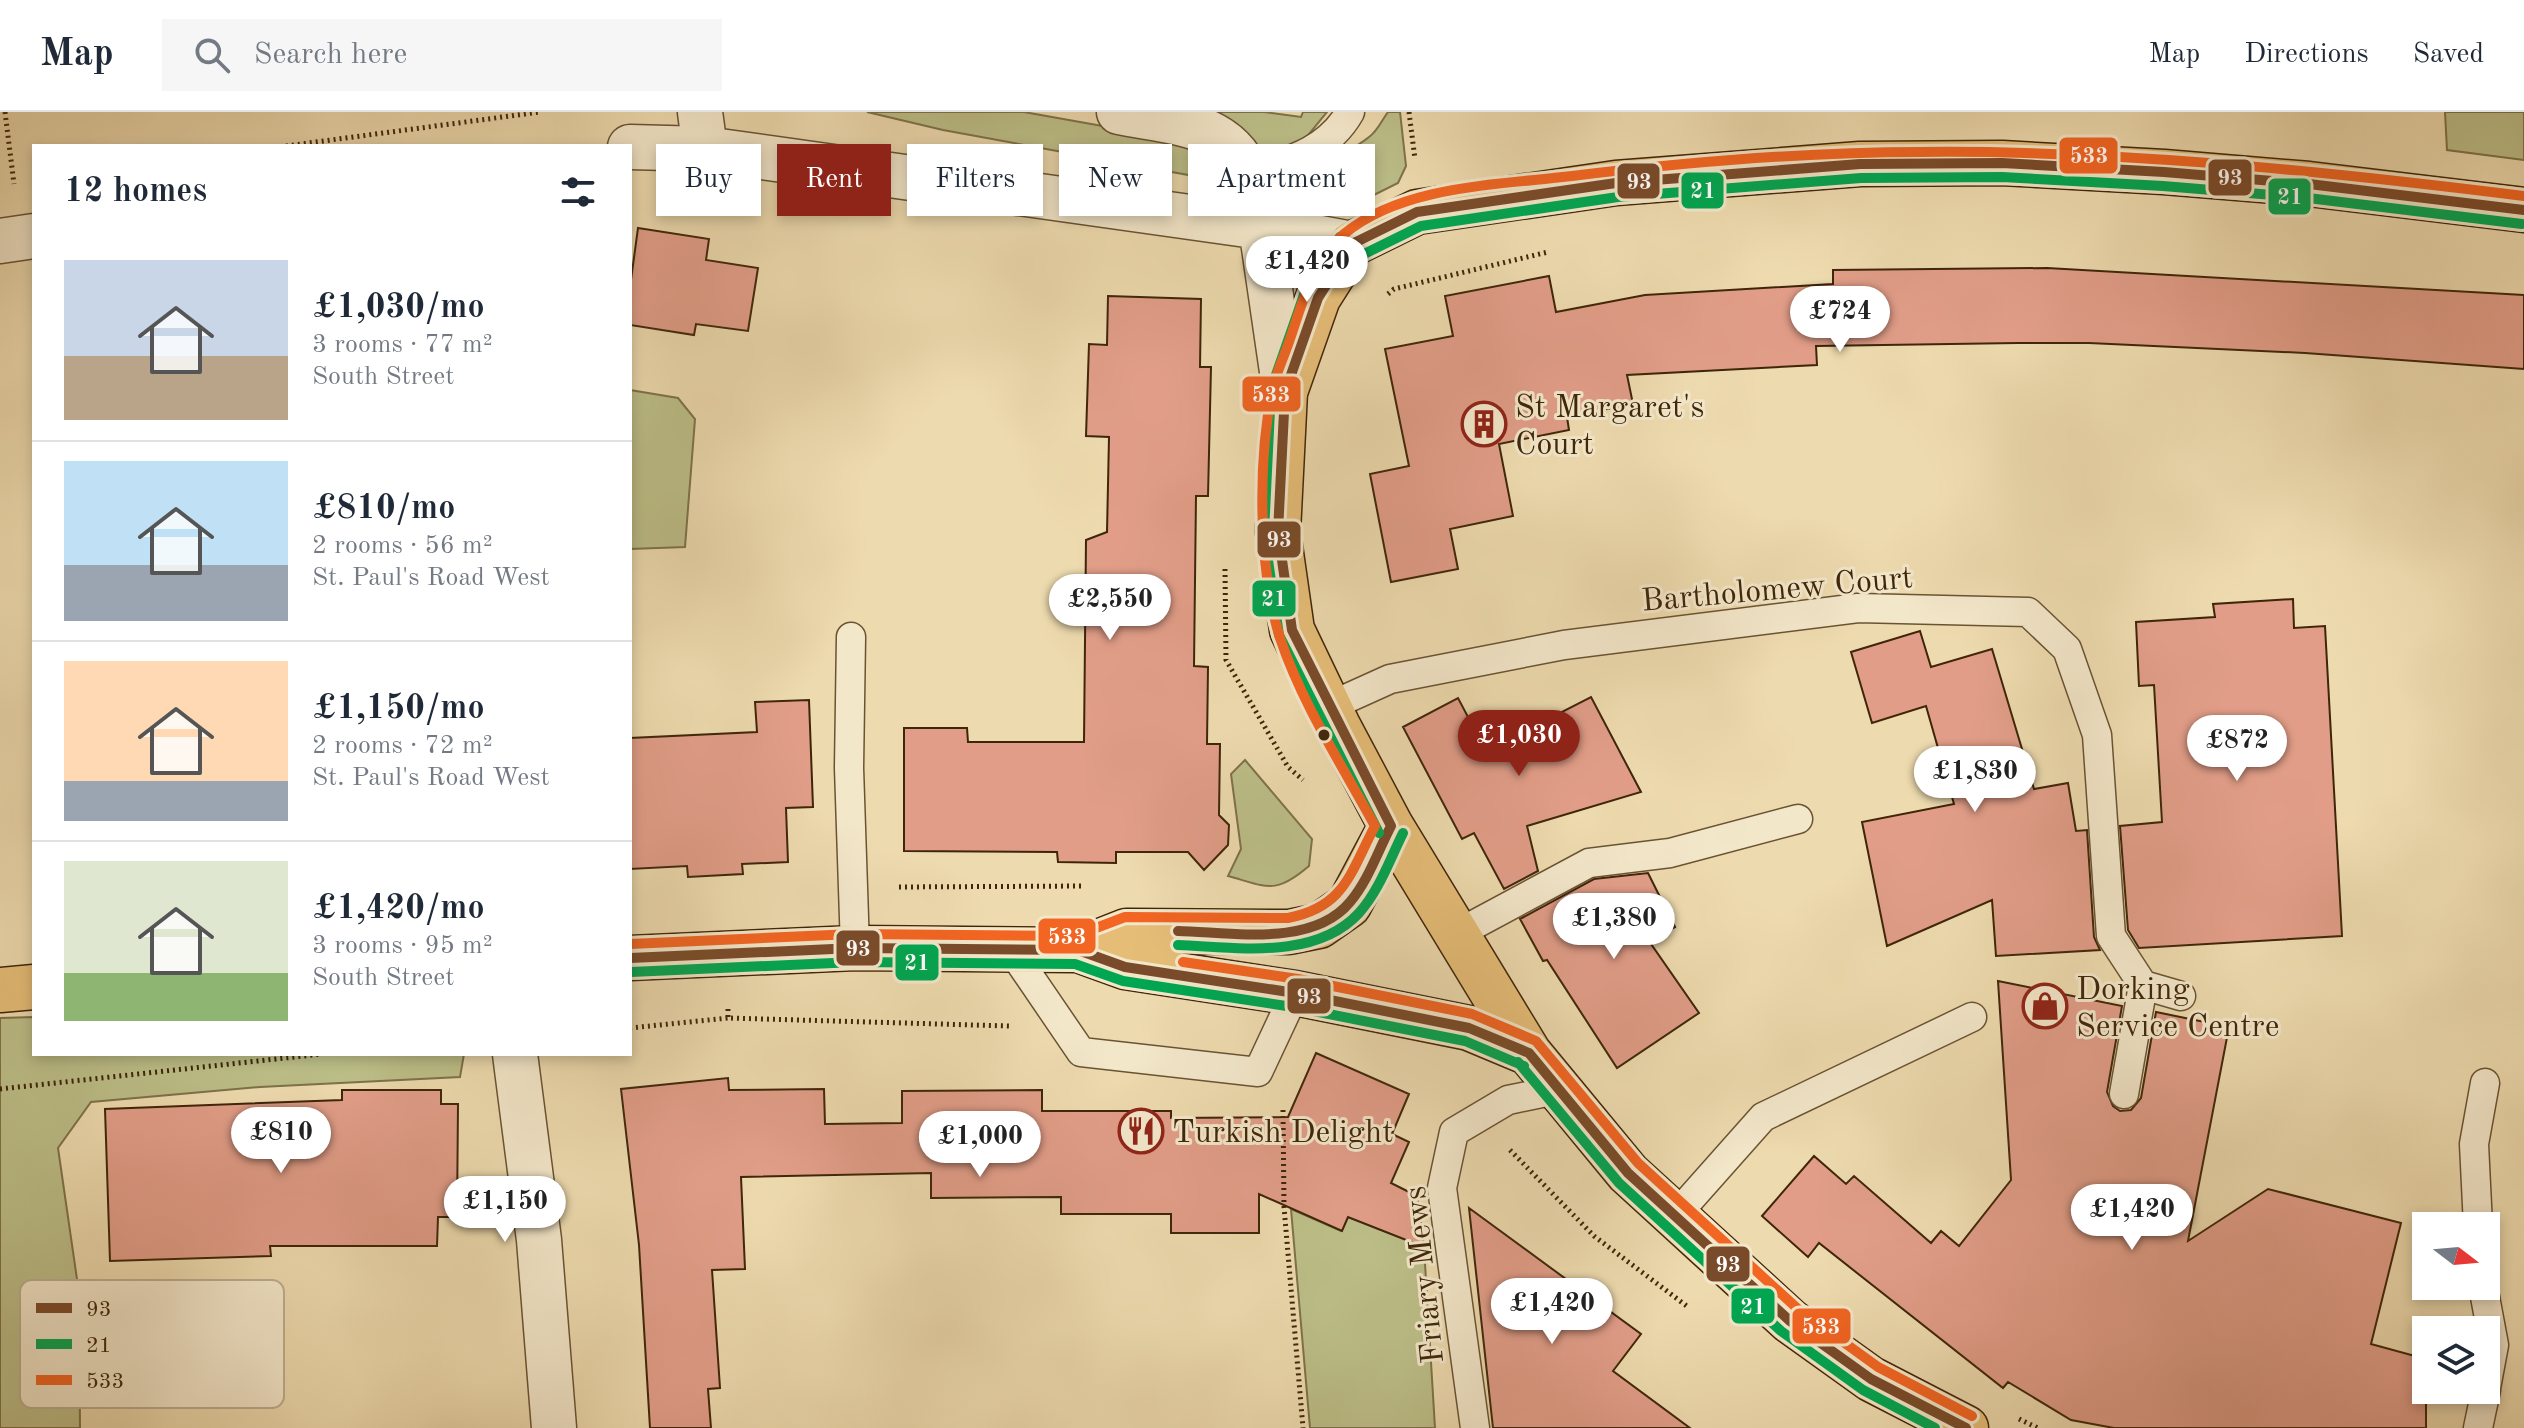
<!DOCTYPE html>
<meta charset="utf-8">
<style>
body{margin:0;font-family:"Old Standard TT",serif;background:#f6f6f7;color:#1f2937;height:100vh;display:flex;flex-direction:column;font-size:30px;white-space:nowrap}
*{box-sizing:border-box;margin:0}
p{font-size:26px;color:#747a83}
.icon{flex:none;width:44px;height:44px;fill:none;stroke:currentColor;stroke-width:2;stroke-linecap:round;stroke-linejoin:round}
.map{position:relative;flex:1;overflow:hidden}
.details{position:absolute;left:32px;top:32px;width:600px;height:912px;display:flex;flex-direction:column;background:#fff;border-radius:0px;box-shadow:0 4px 12px #0003}
.details>*{flex:none}
.hud{position:absolute;left:656px;top:32px;width:760px;height:72px;display:flex;gap:16px}
.needle{width:52px;rotate:106deg}
.buttons{position:absolute;left:2412px;top:1100px;display:grid;gap:16px}
.buttons a{display:grid;place-items:center;width:88px;height:88px;border-radius:0px;background:#fff;box-shadow:0 4px 12px #0003;font-size:40px}
.price{position:absolute;translate:-50% -68px;padding:0 18px;border-radius:28px;background:#fff;color:#222;font-size:26px;line-height:52px;filter:drop-shadow(0 2px 4px #0008)}
.price::after{content:'';position:absolute;left:50%;top:48px;width:24px;height:18px;margin-left:-12px;background:inherit;clip-path:polygon(0 0,100% 0,50% 100%)}
.price.current{background:#8f2418;color:#fff}
ul{padding:0;list-style:none}
li{display:flex;align-items:center;gap:24px;height:200px;padding:0 32px}
li+li{border-top:2px solid #e0e1e3}
li span{display:grid;place-items:center;flex:none;width:224px;height:160px;border-radius:0px;color:#555}
li>.icon{margin-inline-start:auto}
span .icon{width:96px;height:96px;fill:#fffc;stroke-width:1}
li b{font-size:34px}
h2{display:flex;justify-content:space-between;align-items:center;height:96px;padding:0 32px;font-size:34px}
.pill{padding:0 28px;border-radius:0px;background:#fff;box-shadow:0 4px 12px #0003;font-size:28px;line-height:72px}
.pill.current{background:#8f2418;color:#fff}
header{display:flex;align-items:center;gap:48px;box-sizing:border-box;height:112px;padding:0 40px;background:#fff;border-bottom:2px solid #e0e1e3}
header strong{font-size:38px}
nav{display:flex;gap:44px;margin-inline-start:auto;font-size:28px}
.search{width:560px;height:72px;background:#f6f6f7;display:flex;align-items:center;gap:20px;box-sizing:border-box;padding:0 28px;border-radius:0px;color:#747a83;font-size:30px}
.map>svg:first-child{display:block}
</style>
<header>
<strong>Map</strong>
<div class="search"><svg class="icon" aria-label="search" viewBox="0 0 24 24"><circle cx="10" cy="10" r="6"/><path d="M15 15l6 6"/></svg>Search here</div>
<nav><a>Map</a><a>Directions</a><a>Saved</a></nav>
</header>
<div class="map">
<svg width="2524" height="1316" viewBox="0 0 2524 1316">
<rect width="100%" height="100%" fill="#eddaae"/>
<filter id="stains"><feTurbulence type="fractalNoise" baseFrequency=".0025" numOctaves="4"/><feColorMatrix values="0 0 0 0 .2 0 0 0 0 .09 0 0 0 0 .02 0 0 0 .5 -.17"/></filter>
<radialGradient id="worn" r=".72"><stop offset=".6" stop-color="#630" stop-opacity="0"/><stop offset="1" stop-color="#630" stop-opacity=".3"/></radialGradient>
<path fill="#bcbe88" stroke="#7e7249" stroke-width="2" d="M867 0H1024L1192 30 1220 47 1221 69 943 18Z
M1193 0H1264L1301 5 1303 0H1327L1301 32 1260 45Z
M1388 0H1400L1406 54 1398 71 1360 90 1314 89 1271 79C1295 48 1339 50 1369 25 1377 20 1382 8 1388 0Z
M2445 0H2524V48L2447 38Z
M630 278 678 286 695 307 685 435 630 437Z
M1245 648 1312 727 1309 754C1275 783 1268 775 1228 764L1241 737 1231 662Z
M34 905V942H464L460 965 260 975 91 990 58 1036 79 1181 80 1316H0V906Z
M1291 1097 1341 1119 1348 1105 1424 1135 1435 1316H1310Z"/>
<path fill="#e19d88" stroke="#3f260a" stroke-width="2" d="M638 116 709 127 706 148 758 156 748 219 696 212 694 223 630 213V175Z
M2047 156 2524 183V257L2305 241 2089 231H2018L1816 234 1817 253 1627 263 1633 292 1567 305 1569 318 1499 332 1513 404 1450 417 1458 457 1391 470 1370 362 1409 354 1385 237 1453 224 1445 184 1549 164 1556 200 1645 183 1833 172V158Z
M1108 184 1201 187 1200 255H1211L1208 384H1196L1194 554 1208 555 1207 632H1220L1219 703 1229 713 1228 733 1204 758 1188 740H1116V751L1058 750 1057 740 904 739V616H967L968 630H1084L1086 428 1107 420 1109 325 1086 324 1089 232 1107 233Z
M2293 487 2294 516 2325 514 2342 824 2139 836 2128 818 2120 714 2162 710 2154 573 2139 574 2136 510 2215 505 2213 492Z
M1920 519 1931 555 1992 537 2034 677 2068 671 2076 719 2087 718 2094 825 2100 838 1996 844 1992 788 1887 834 1862 710 1954 692 1926 594 1872 611 1851 540Z
M1591 585 1641 680 1527 714 1538 759 1504 777 1474 721 1462 727 1403 615 1458 586 1486 639Z
M809 588 813 695 786 696 788 750 742 752 743 762 688 765 687 754 630 757V626L757 620 755 590Z
M1648 761 1675 815 1649 829 1699 901 1617 956 1547 848 1543 849 1520 807 1594 767Z
M1998 869 2122 894 2107 980 2113 994 2120 999 2131 998 2141 986 2156 900 2229 915 2188 1129 2268 1077 2401 1111 2371 1232 2426 1247V1316H2114L2071 1308 2008 1270 2003 1276 1819 1131 1808 1145 1762 1104 1814 1044 1846 1072 1854 1064 1931 1131 1941 1119 1959 1134 2011 1068Z
M1316 941 1409 982 1392 1022 1409 1030 1391 1071 1417 1084 1424 1135 1348 1105 1342 1119 1259 1082V1121H1171V1102H1061V1085L931 1086V1061L741 1065 745 1157 712 1158 720 1276 708 1277 711 1316H650L639 1133 621 977 728 966 729 978 824 977 825 1012 902 1011V979L1042 978V999H1171V1006L1288 1005Z
M342 978H441V992H458L457 1105H438L437 1134H270L271 1144 110 1149 105 997 342 988Z
M1469 1096 1641 1222 1613 1259 1690 1316H1493Z"/>
<g fill="none" stroke-linecap="round" stroke-linejoin="round">
<g stroke="#6a5333" stroke-width="31">
<path id="service" d="M1249 62C1289 49 1328 39 1350 0
M851 525 849 656 855 836
M1328 595 1390 567 1564 533 1858 496 2028 500 2067 537 2097 623 2111 824 2143 873
M1455 823 1589 751 1670 741 1798 707
M1010 836 1081 940 1258 960 1295 881
M2124 982 2143 873 2181 884
M1676 1103 1763 1005 1972 905
M2478 1114 2474 1032 2485 971
M2483 1174 2494 1233 2486 1276
M1475 1316 1442 1076 1454 1020 1508 988 1556 978
M2478 1316 2486 1278"/>
</g>
<g stroke="#6a5333" stroke-width="47">
<path id="minor" d="M1119 0C1167 10 1225 9 1247 60 1255 77 1257 97 1261 115
M630 35 705 37
M0 129 34 124
M515 942 539 1128 554 1316"/>
</g>
<g stroke="#6a5333" stroke-width="47">
<path id="tertiary" d="M700 0 705 37 1261 115 1352 132
M1261 115 1285 280"/>
</g>
<g stroke="#3f260a" stroke-width="47">
<path id="primary" d="M1078 838 1126 819 1289 820 1319 814 1349 793 1391 714
M630 846 855 836 1078 838 1125 855 1295 881 1469 916 1529 941
M0 878 34 875
M1966 1316 1871 1267 1790 1209 1628 1061 1529 941 1391 714 1338 614 1292 518 1278 420 1285 280 1318 186 1352 132 1417 100 1616 71 1860 52 2002 51 2164 60 2309 72 2524 98"/>
</g>
<path stroke="#3f260a" stroke-width="5" stroke-dasharray="2 4" stroke-linecap="butt" d="M5 0 14 72
M1409 0 1415 47
M286 34 540 0
M1388 182 1394 177 1548 140
M1225 457 1226 548 1288 655 1303 668
M899 775 1085 774
M728 897V906L1009 914
M630 916 728 906
M0 977 322 942
M1283 998 1284 1095 1303 1316
M1510 1038 1594 1124 1688 1195
M2019 1307 2038 1316"/>
<use href="#service" stroke="#f3e7ca" stroke-width="28"/>
<use href="#minor" stroke="#f3e7ca" stroke-width="44"/>
<use href="#tertiary" stroke="#f3e7ca" stroke-width="44"/>
<use href="#primary" stroke="#e6bd77" stroke-width="44"/>
<g stroke="#f3e7ca" stroke-width="16">
<path id="bus-1" d="M1352 132 1417 100 1616 71 1860 52 2002 51 2164 60 2309 72 2524 98
M1352 132 1318 186 1285 280 1278 420 1292 518 1391 714
M1178 819C1230 820 1312 836 1350 790 1368 769 1378 739 1391 714
M630 846 855 836 1078 838 1125 855 1295 881 1469 916 1529 941
M1529 941 1628 1061 1790 1209 1871 1267 1966 1316"/>
</g>
<g stroke="#f3e7ca" stroke-width="16">
<path id="bus-2" d="M1340 125 1305 180 1271 277 1264 421 1279 523 1379 721
M1358 145 1421 114 1618 85 1861 66 2002 65 2163 74 2308 86 2522 112
M1178 833C1235 835 1315 849 1359 801 1379 779 1390 747 1403 721
M631 860 855 850 1075 852 1123 869 1293 895 1465 929 1524 954
M1518 950 1619 1071 1781 1219 1863 1278 1935 1316"/>
</g>
<g stroke="#f3e7ca" stroke-width="16">
<path id="bus-3" d="M630 832 854 822 1075 824 1125 805 1288 806C1345 795 1350 761 1375 714 1342 653 1302 592 1280 526 1258 456 1258 350 1272 279 1276 261 1284 245 1290 227 1302 192 1313 147 1344 122 1403 73 1499 73 1572 64 1688 50 1803 40 1920 40 2122 38 2323 59 2524 84
M1183 850 1298 867 1472 902 1536 929 1638 1051 1799 1198 1878 1255 1972 1304"/>
</g>
<use href="#bus-1" stroke="#7a4b2a" stroke-width="10"/>
<use href="#bus-2" stroke="#00a651" stroke-width="10"/>
<use href="#bus-3" stroke="#f26522" stroke-width="10"/>
</g>
<defs>
<g id="building-ring" transform="scale(2.3)"><circle r="9.5" fill="#f3e7ca" stroke="#8f2418" stroke-width="1.5"/><path d="M-4-6H4V6H1V3H-1V6H-4ZM-2.5-4.3h1.7v1.8h-1.7ZM.8-4.3h1.7v1.8H.8ZM-2.5-1h1.7V.8h-1.7ZM.8-1h1.7V.8H.8Z" fill="#8f2418"/></g>
<g id="shop-ring" transform="scale(2.3)"><circle r="9.5" fill="#f3e7ca" stroke="#8f2418" stroke-width="1.5"/><path d="M-5-2.5h2.3a2.7 3.5 0 0 1 5.4 0H5L5.5 6h-11ZM-1.5-2.5h3a1.5 2.3 0 0 0-3 0Z" fill="#8f2418"/></g>
<g id="restaurant-ring" transform="scale(2.3)"><circle r="9.5" fill="#f3e7ca" stroke="#8f2418" stroke-width="1.5"/><path d="M-5-6h1v4h1v-4h1v4h1v-4h1v5L-1.5 .5V6h-2V.5L-5-1ZM5-6V6H3V1.5H1.5Q1.5-4 5-6Z" fill="#8f2418"/></g>
</defs>
<g fill-rule="evenodd">
<use href="#building-ring" x="1484" y="312"/>
<use href="#shop-ring" x="2045" y="894"/>
<use href="#restaurant-ring" x="1141" y="1019"/>
</g>
<circle fill="#3f260a" stroke="#f3e7ca" stroke-width="3" cx="1324" cy="623" r="7"/>
<g text-anchor="middle" stroke-width="6" stroke-linejoin="round" paint-order="stroke">
<g font-size="32" fill="#3f260a" stroke="#f3e7ca" text-anchor="start">
<text x="1515" y="305">St Margaret's<tspan x="1515" dy="37">Court</tspan></text>
<text x="2076" y="887">Dorking<tspan x="2076" dy="37">Service Centre</tspan></text>
<text x="1172" y="1030">Turkish Delight</text>
</g>
<g font-size="32" fill="#3f260a" stroke="#f3e7ca">
<text transform="translate(1777 476) rotate(-5)" y="11">Bartholomew Court</text>
<text transform="translate(1423 1163) rotate(-96)" y="11">Friary Mews</text>
</g>
</g>
<rect x="20" y="1168" width="264" height="128" rx="12" fill="#f3e7ca" stroke="#bdad90" stroke-width="2"/>
<rect x="36" y="1191" width="36" height="10" fill="#7a4b2a"/>
<rect x="36" y="1227" width="36" height="10" fill="#00a651"/>
<rect x="36" y="1263" width="36" height="10" fill="#f26522"/>
<g font-size="22" fill="#3f260a">
<text x="86" y="1204">93</text>
<text x="86" y="1240">21</text>
<text x="86" y="1276">533</text>
</g>
<g stroke="#f3e7ca" stroke-width="3">
<rect x="2058" y="24" width="61" height="39" rx="8" fill="#f26522"/>
<rect x="2207" y="46" width="46" height="39" rx="8" fill="#7a4b2a"/>
<rect x="1616" y="50" width="45" height="38" rx="8" fill="#7a4b2a"/>
<rect x="1680" y="59" width="45" height="39" rx="8" fill="#00a651"/>
<rect x="2267" y="65" width="45" height="39" rx="8" fill="#00a651"/>
<rect x="1241" y="263" width="61" height="38" rx="8" fill="#f26522"/>
<rect x="1256" y="408" width="46" height="39" rx="8" fill="#7a4b2a"/>
<rect x="1251" y="467" width="46" height="39" rx="8" fill="#00a651"/>
<rect x="1037" y="805" width="60" height="38" rx="8" fill="#f26522"/>
<rect x="835" y="817" width="46" height="38" rx="8" fill="#7a4b2a"/>
<rect x="894" y="831" width="46" height="39" rx="8" fill="#00a651"/>
<rect x="1286" y="865" width="46" height="38" rx="8" fill="#7a4b2a"/>
<rect x="1705" y="1133" width="46" height="38" rx="8" fill="#7a4b2a"/>
<rect x="1730" y="1175" width="46" height="38" rx="8" fill="#00a651"/>
<rect x="1791" y="1195" width="61" height="38" rx="8" fill="#f26522"/>
</g>
<g font-size="22" text-anchor="middle" font-weight="bold" fill="#fff">
<text x="2089" y="51">533</text>
<text x="2230" y="73">93</text>
<text x="1639" y="77">93</text>
<text x="1703" y="86">21</text>
<text x="2290" y="92">21</text>
<text x="1271" y="290">533</text>
<text x="1279" y="435">93</text>
<text x="1274" y="494">21</text>
<text x="1067" y="832">533</text>
<text x="858" y="844">93</text>
<text x="917" y="858">21</text>
<text x="1309" y="892">93</text>
<text x="1728" y="1160">93</text>
<text x="1753" y="1202">21</text>
<text x="1821" y="1222">533</text>
</g>
<rect width="100%" height="100%" filter="url(#stains)"/>
<rect width="100%" height="100%" fill="url(#worn)"/>
</svg>
<div class="buttons">
<a><svg class="needle" viewBox="-14 -14 28 28"><path d="M0-13l5 13h-10z" fill="#e53935"/><path d="M0 13l5-13h-10z" fill="#747a83"/></svg></a>
<a><svg class="icon" aria-label="layers" viewBox="0 0 24 24"><path d="M12 4l9 5-9 5-9-5zM3 14l9 5 9-5"/></svg></a>
</div>
<b class="price" style="left:1307px;top:192px">£1,420</b>
<b class="price" style="left:1840px;top:242px">£724</b>
<b class="price" style="left:1110px;top:530px">£2,550</b>
<b class="price current" style="left:1519px;top:666px">£1,030</b>
<b class="price" style="left:2237px;top:671px">£872</b>
<b class="price" style="left:1975px;top:702px">£1,830</b>
<b class="price" style="left:1614px;top:849px">£1,380</b>
<b class="price" style="left:281px;top:1063px">£810</b>
<b class="price" style="left:980px;top:1067px">£1,000</b>
<b class="price" style="left:505px;top:1132px">£1,150</b>
<b class="price" style="left:2132px;top:1140px">£1,420</b>
<b class="price" style="left:1552px;top:1234px">£1,420</b>
<div class="hud">
<a class="pill">Buy</a>
<a class="pill current">Rent</a>
<a class="pill">Filters</a>
<a class="pill">New</a>
<a class="pill">Apartment</a>
</div>
<section class="details">
<h2>12 homes<svg class="icon" aria-label="filters" viewBox="0 0 24 24"><path d="M4 7h16M4 17h16"/><circle cx="9" cy="7" r="2"/><circle cx="15" cy="17" r="2"/></svg></h2>
<ul>
<li><span style="background:linear-gradient(#c9d6e8 60%,#b9a48a 0)"><svg class="icon" aria-label="home" viewBox="0 0 24 24"><path d="M3 11l9-7 9 7M6 9v11h12V9"/></svg></span><div><b>£1,030/mo</b><p>3 rooms · 77 m²</p><p>South Street</p></div></li>
<li><span style="background:linear-gradient(#bfe0f5 65%,#9aa5b1 0)"><svg class="icon" aria-label="home" viewBox="0 0 24 24"><path d="M3 11l9-7 9 7M6 9v11h12V9"/></svg></span><div><b>£810/mo</b><p>2 rooms · 56 m²</p><p>St. Paul's Road West</p></div></li>
<li><span style="background:linear-gradient(#ffd9b3 75%,#9aa5b1 0)"><svg class="icon" aria-label="home" viewBox="0 0 24 24"><path d="M3 11l9-7 9 7M6 9v11h12V9"/></svg></span><div><b>£1,150/mo</b><p>2 rooms · 72 m²</p><p>St. Paul's Road West</p></div></li>
<li><span style="background:linear-gradient(#dfe7d0 70%,#8fb573 0)"><svg class="icon" aria-label="home" viewBox="0 0 24 24"><path d="M3 11l9-7 9 7M6 9v11h12V9"/></svg></span><div><b>£1,420/mo</b><p>3 rooms · 95 m²</p><p>South Street</p></div></li>
</ul>
</section>
</div>
